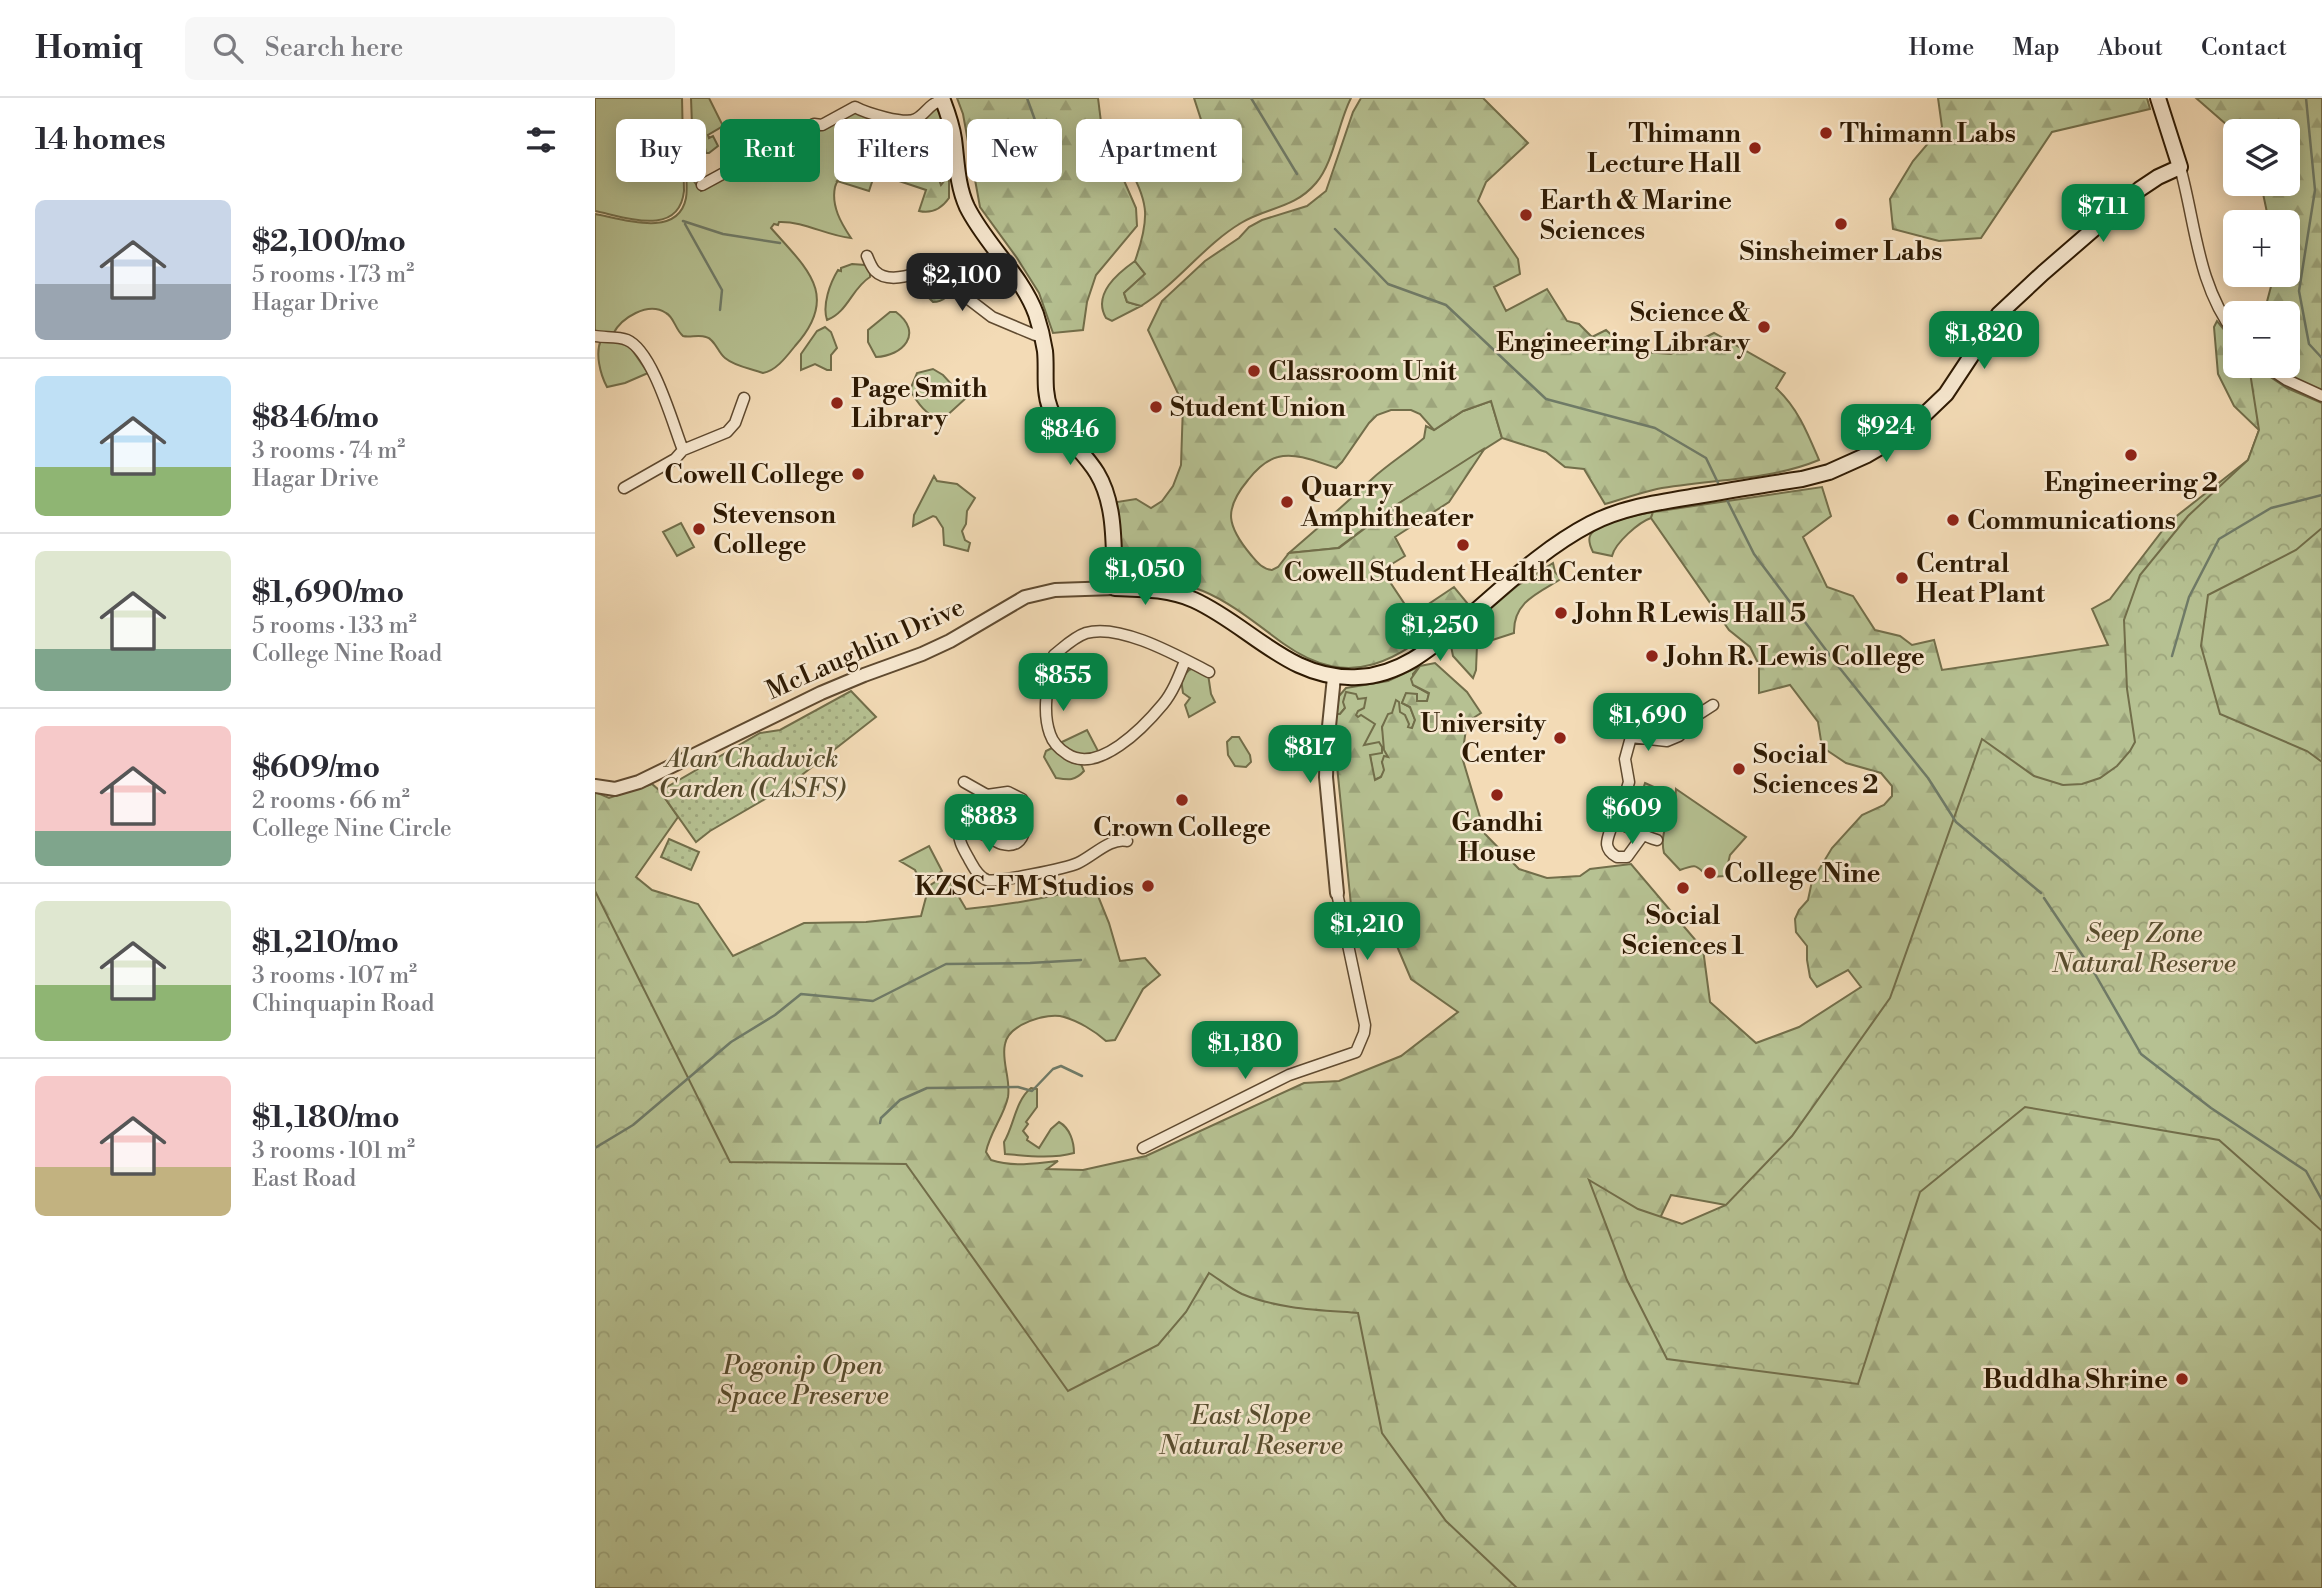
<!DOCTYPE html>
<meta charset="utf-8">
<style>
body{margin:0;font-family:"Libre Bodoni",serif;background:#f7f7f7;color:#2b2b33;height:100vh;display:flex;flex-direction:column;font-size:26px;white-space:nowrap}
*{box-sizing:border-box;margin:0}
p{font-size:23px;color:#7c7c81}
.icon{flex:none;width:38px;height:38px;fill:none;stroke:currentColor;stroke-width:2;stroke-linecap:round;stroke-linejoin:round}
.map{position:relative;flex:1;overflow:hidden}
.drawer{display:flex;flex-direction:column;background:#fff;width:595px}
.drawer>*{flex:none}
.guide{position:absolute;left:21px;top:21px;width:665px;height:63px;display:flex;gap:14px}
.fabs{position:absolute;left:1628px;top:21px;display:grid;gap:14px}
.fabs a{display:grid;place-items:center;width:77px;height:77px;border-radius:10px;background:#fff;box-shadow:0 4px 18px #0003;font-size:35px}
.price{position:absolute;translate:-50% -60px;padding:0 16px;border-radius:14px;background:#0b8043;color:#fff;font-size:23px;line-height:46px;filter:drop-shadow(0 2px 4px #0008)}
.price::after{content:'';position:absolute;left:50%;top:42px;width:21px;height:16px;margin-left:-10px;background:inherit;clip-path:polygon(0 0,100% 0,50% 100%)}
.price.selected{background:#222;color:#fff}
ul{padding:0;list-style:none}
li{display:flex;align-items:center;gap:21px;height:175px;padding:0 35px}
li+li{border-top:2px solid #e1e1e2}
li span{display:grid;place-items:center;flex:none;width:196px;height:140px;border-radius:10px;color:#555}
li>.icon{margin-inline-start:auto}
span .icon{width:84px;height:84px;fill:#fffc;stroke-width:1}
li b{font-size:30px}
h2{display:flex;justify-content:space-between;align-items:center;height:84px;padding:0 35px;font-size:30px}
.chip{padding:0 24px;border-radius:10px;background:#fff;box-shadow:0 4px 18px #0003;font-size:24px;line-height:63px}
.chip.selected{background:#0b8043;color:#fff}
header{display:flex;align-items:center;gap:42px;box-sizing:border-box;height:98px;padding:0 35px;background:#fff;border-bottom:2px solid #e1e1e2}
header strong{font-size:33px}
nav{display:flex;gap:38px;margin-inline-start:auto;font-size:24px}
.search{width:490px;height:63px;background:#f7f7f7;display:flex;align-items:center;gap:18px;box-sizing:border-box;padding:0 24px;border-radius:10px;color:#7c7c81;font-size:26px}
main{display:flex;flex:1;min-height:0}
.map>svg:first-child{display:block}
</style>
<header>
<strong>Homiq</strong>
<div class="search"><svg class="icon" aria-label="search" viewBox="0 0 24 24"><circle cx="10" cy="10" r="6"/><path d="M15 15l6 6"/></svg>Search here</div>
<nav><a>Home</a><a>Map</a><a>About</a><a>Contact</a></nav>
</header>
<main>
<section class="drawer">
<h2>14 homes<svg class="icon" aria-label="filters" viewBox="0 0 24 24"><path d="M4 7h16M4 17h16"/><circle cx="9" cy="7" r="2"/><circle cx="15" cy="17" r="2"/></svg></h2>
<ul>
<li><span style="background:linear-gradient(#c9d6e8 60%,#9aa5b1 0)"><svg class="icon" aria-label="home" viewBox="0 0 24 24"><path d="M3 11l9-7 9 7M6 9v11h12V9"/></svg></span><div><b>$2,100/mo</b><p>5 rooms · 173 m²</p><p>Hagar Drive</p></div></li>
<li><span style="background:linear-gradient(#bfe0f5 65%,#8fb573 0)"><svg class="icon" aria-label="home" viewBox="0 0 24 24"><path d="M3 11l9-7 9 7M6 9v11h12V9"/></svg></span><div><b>$846/mo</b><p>3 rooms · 74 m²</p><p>Hagar Drive</p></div></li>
<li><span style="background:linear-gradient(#dfe7d0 70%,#7fa58c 0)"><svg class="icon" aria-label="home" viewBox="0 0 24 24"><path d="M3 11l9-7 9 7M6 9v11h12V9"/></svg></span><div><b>$1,690/mo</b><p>5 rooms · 133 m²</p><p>College Nine Road</p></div></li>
<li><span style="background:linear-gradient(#f6c9c9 75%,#7fa58c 0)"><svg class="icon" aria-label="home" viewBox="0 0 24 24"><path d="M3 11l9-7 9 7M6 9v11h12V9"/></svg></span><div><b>$609/mo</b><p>2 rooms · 66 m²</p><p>College Nine Circle</p></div></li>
<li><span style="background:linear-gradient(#dfe7d0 60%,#8fb573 0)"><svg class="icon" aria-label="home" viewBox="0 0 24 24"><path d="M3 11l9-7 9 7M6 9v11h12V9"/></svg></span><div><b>$1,210/mo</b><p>3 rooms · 107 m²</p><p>Chinquapin Road</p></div></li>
<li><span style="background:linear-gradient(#f6c9c9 65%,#c2b280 0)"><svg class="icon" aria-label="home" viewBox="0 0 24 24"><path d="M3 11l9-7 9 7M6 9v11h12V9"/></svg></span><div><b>$1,180/mo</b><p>3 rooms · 101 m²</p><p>East Road</p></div></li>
</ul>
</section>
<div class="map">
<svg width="1727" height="1490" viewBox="0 0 1727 1490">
<defs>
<pattern id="forest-firs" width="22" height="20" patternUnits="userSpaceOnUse" patternTransform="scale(1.75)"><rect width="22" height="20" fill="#b6c192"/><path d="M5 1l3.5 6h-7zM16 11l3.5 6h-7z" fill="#9da57c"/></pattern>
<pattern id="park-crowns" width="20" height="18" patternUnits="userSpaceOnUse" patternTransform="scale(1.75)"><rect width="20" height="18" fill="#b6c192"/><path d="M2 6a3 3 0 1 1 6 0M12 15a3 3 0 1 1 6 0" fill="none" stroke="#9da57c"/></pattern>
<pattern id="garden-dots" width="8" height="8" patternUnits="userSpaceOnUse" patternTransform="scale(1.75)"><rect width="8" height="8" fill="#b6c192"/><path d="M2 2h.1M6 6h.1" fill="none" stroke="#9da57c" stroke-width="1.8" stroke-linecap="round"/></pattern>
</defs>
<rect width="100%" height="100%" fill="#f3dbb6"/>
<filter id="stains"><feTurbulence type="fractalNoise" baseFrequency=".00286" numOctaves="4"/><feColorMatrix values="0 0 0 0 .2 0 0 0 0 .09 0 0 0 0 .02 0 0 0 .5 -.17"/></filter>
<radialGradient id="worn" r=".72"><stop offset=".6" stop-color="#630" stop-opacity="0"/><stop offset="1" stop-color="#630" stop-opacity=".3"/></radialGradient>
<path fill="#b6c192" stroke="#726e4a" stroke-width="2" d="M0 0H87L89 93C84 140 30 119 0 113Z
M96 0H114L128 28 113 37 114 40 118 38 123 48 114 55H111L110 50H103L102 57 98 55Z
M341 9C353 27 352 56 354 77L346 87 330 80 319 79C315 72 305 66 297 65 281 63 244 72 240 89 236 108 246 125 256 140 232 138 209 123 184 124L183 127 179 126 176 130C211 170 246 197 200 248 192 258 181 273 168 275 155 270 141 269 130 260 123 255 120 241 111 239 103 236 95 240 88 238 80 231 79 219 71 215 53 203 26 220 18 236L0 235V116C27 121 83 141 91 100 93 89 90 77 92 68L98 82 106 93 151 66 161 67 259 14 311 27Z
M540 163 550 176 529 195 532 204 546 208 517 223 511 220C497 196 523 175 540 163Z
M257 166 270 167 275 174V179C257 190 253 214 232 222 227 207 235 185 243 172L246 173V170Z
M295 214H301C329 235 308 258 281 259L273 244V232Z
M230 229 236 234 242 250 236 257V272H232L220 266 206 272V256L222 233Z
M6 242 33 246 53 275 30 285 12 289C5 276 0 255 6 242Z
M338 271 348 277 370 301 347 322C332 319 322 304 315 292L322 275Z
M896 303 907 340 798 409 743 450 694 455C722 431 750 406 777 381 793 366 813 354 829 340L831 328 839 332 868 313Z
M339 378 342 383 362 386 380 400 372 413 371 426 367 433 370 442 375 445 373 453 349 447 348 430 341 419 338 418 318 428 319 417Z
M1058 414 1056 420C1044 424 1020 445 1017 458L998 454C996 450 993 443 995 438 1000 425 1045 416 1058 414Z
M86 425 99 449 82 458 68 434Z
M958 465 960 474 966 481C943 495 918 504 919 535L882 547 881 572 878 580 858 558 856 548 862 539 922 488Z
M825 568 818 576V587L834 596 832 604 822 603V596H811L807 605 815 609 820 622 817 630H813L797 616 787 629 794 660 787 664 790 672 786 679 779 682 775 657 769 648 773 635 760 617 763 602 751 600 750 610 745 616H741L744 598 751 590 793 583Z
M599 570 613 576 616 596 620 604 594 619 590 607 595 600 588 595 586 581 594 572Z
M492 632 503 653 492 659 467 650V644Z
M637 639H644L655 657 656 664 651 669 640 668 633 657 632 644Z
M459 649 476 663 486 666 489 673C480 683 474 682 461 680L449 659 451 653Z
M1050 685 1070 694 1067 700 1076 705 1065 724 1058 722 1056 727 1036 716 1043 707Z
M1081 691 1151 739 1135 757 1130 778 1114 779C1100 768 1104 765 1085 772L1069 755C1063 729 1081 717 1081 691Z
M414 697 425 705 426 737 411 745 385 732V721L396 701Z
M334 748 347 773 327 787 320 772 305 763Z
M436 990 442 991V1009L431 1024 433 1026 428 1033 433 1039 432 1042 444 1050 456 1031 464 1024C475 1030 479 1044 479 1055 457 1061 433 1058 410 1056L409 1044C419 1028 420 1003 436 990Z"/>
<path fill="url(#forest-firs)" stroke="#726e4a" stroke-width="2" fill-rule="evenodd" d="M362 0H503L507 32 541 110 542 128 501 177 492 204 488 232 458 235 444 195 422 160 385 109 368 16Z
M599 0H756C743 25 739 64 721 85 699 111 672 109 646 125 609 147 583 185 546 208L532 204 529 195 550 176 540 163C558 112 551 103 528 56L582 57 610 34Z
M766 0H888L933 45 891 84 883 103 923 161 925 176 899 189 911 213 952 191 972 223 984 226 997 239 1011 232 1034 253 1076 256 1119 235 1190 275 1181 290C1203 310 1213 336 1224 362 1173 383 1116 381 1062 391 1045 395 1027 401 1010 406L989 371 970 369 951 354 907 340 896 303 868 313 839 332 825 316 816 312H796L782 317 774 325 747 364 741 370C723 364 701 354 683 359 671 362 660 373 653 382 628 412 632 428 656 457 662 464 667 471 677 472L683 469 694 455 744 450 798 409 890 350 854 404 800 439 810 458 787 472 817 517 859 489 873 506C812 552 765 600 689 546 664 528 637 505 608 493 583 483 553 478 526 471L522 404 541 401 556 410 567 403 578 388 586 367 588 306 553 232 567 203 610 163 644 140 654 129 667 122 712 108 731 93 758 14Z
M1343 0H1552L1555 11 1457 34 1386 140 1344 143 1298 131 1295 101 1318 63 1347 29Z
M1601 0H1727V1490H0V694L14 700 57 686 65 693 83 719 41 779 57 792 103 806 138 858 209 825 271 824 326 818 334 788 351 777 371 811C416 807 457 799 499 788L514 825 525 863 550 860 565 877 548 891 520 942 511 943C500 933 483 923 469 919 452 914 414 926 410 946 406 963 416 981 413 999 409 1018 395 1034 391 1054L396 1062C418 1069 440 1066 463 1063L452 1071 488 1072 551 1058 709 985 744 983 806 958 863 914 816 881 790 820 773 808 756 807 741 658V616H745L750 610 748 604 751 594 761 596 763 601 771 600 769 610 763 613 761 617 763 619 766 617 780 626 769 647 784 644 787 649V655L775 657 780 682 786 679 789 672 787 664 789 658 793 659 789 652 787 629 793 616 797 615 801 602 804 604 805 614 810 617 814 626 813 629 817 630 820 622 815 609 807 605 811 595 822 596V603H832L834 595 818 587 816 581 825 568 840 565 872 594 886 615 872 624 867 659 890 736 924 771 952 780 985 778 995 771 1036 766 1108 851 1115 904 1161 945 1204 929 1266 889 1253 872 1222 889 1215 879 1212 862V848L1201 834 1200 821 1204 812 1213 802 1217 783 1237 750 1267 717 1289 707 1297 698V688L1286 675 1251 665 1227 649 1223 624 1195 587 1164 595V567L1155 549 1134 532 1056 420 1058 414 1227 389 1236 418 1208 439 1232 489 1258 498 1280 532 1305 538 1317 547 1339 542 1347 572 1513 547 1497 511 1515 501 1574 424 1653 362 1664 332 1639 308 1623 276 1619 229 1622 223 1640 245V268H1692V215H1669L1679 177H1692V124H1674L1666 86H1692V33L1640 34ZM1076 1097 1131 1107 1065 1150 1066 1118Z
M273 63 284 67C296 61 313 69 320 79L330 80 338 77 344 82 346 87 354 77V100C347 110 337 116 324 113L331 92 280 75 274 93 242 83 246 78 255 75 257 69Z
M342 171 351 173 359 189C354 197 349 204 338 204L322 188 321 180Z"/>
<path fill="url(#park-crowns)" stroke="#726e4a" stroke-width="2" d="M1654 268H1659L1692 290 1727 305V430L1701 452 1613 497 1606 548 1625 616 1712 653 1727 664V1133L1624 1042 1430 1009 1325 1094 1263 1286 1072 1261 1032 1182 994 1082 1043 1111 1087 1126 1131 1107 1197 1038 1295 900 1387 641 1439 678 1468 687 1487 686 1505 680 1522 668 1535 653 1540 644 1532 591 1529 522 1545 477 1593 418 1653 362 1664 332Z
M0 793 135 1064 311 1066 473 1293 563 1247 591 1214 614 1175C625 1182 636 1191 647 1196 683 1211 725 1212 763 1215L787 1335 851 1423 922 1490H0Z"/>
<path fill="url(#garden-dots)" stroke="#726e4a" stroke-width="2" d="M256 593 281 619 194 687 115 733 101 744 65 693 165 635 185 632Z
M74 741 104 754 96 772 66 759Z"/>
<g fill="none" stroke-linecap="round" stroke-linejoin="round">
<path stroke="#6f7b68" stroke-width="2.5" d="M432 0 453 58
M656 0 702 76
M1711 0 1720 92 1704 193 1714 246 1727 260
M88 123 128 136 185 145
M90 126 127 192 125 212
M740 131 793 186 851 207 951 301 1060 330 1111 360 1125 389
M1130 398 1159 456 1243 568 1333 680 1361 724 1446 795
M1577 558 1594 499 1624 441 1676 410 1727 397
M1449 800 1500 876 1546 956 1616 1010 1711 1073 1727 1102
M285 1025 286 1020 305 1002 332 990 423 989 437 993 458 971 466 968 487 978
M0 1050 38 1027 136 944 180 917 206 896 278 903 351 866 435 865 486 862"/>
<g stroke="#5f4a30" stroke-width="13">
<path id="minor" d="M1585 69C1601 127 1602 186 1640 236
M107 87 219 26 227 27 260 9C271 15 310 27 321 21 332 15 333 6 348 2
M272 158C274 163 277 170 280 173 297 190 334 170 352 163L367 196 397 219 440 237
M0 238C10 240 22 238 32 242 58 253 78 327 88 352
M1671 268 1692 282 1727 298
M29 390 80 361 88 352 132 334 140 325 149 300
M590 563C584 578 578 594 568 606 549 629 503 677 472 656 464 651 458 645 455 636 446 611 454 581 459 557 469 549 479 539 491 535 525 525 583 558 614 574
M369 684 392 697 413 694 427 701C432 717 435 753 407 746 400 744 394 738 387 736 379 734 372 735 365 731 362 742 369 752 374 761 378 768 383 779 392 782 402 785 472 770 483 765 498 758 516 739 532 743
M1012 708 1030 697 1034 684 1030 661 1036 639 1072 643 1084 638 1104 616 1118 607
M1048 737 1032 759H1022C1005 749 1014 739 1018 724 1036 728 1046 738 1062 742
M548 1050 694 977 761 954 769 935 770 927 742 795"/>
</g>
<g stroke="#5f4a30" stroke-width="16">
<path id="tertiary" d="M739 579 732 648 731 679 742 795
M0 688 20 691 44 684 226 595 269 577 327 556 355 543 430 499 460 492 520 490"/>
</g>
<g stroke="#2e1a03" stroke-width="18">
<path id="secondary" d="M347 0C352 13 357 27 359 41 362 64 362 87 372 109 391 147 426 176 441 216 445 228 448 240 450 253 452 272 448 292 455 310 465 336 488 352 502 375 522 408 518 453 520 490 547 491 574 491 599 502 656 528 695 583 763 579 810 577 843 544 877 516 914 484 951 449 995 426 1028 409 1065 404 1102 398 1137 392 1172 386 1207 381L1234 374 1272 357 1296 343 1328 318 1351 296 1404 216 1448 175 1545 91 1563 79 1585 69 1563 0"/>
</g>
<use href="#minor" stroke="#f7e8d0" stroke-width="10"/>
<use href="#tertiary" stroke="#f7e8d0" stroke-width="12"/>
<use href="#secondary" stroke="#f7e8d0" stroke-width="14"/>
</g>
<g fill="#8f2418" stroke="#f7e8d0" stroke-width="2.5">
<circle cx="1231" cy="35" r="7"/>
<circle cx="1160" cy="50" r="7"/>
<circle cx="931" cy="117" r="7"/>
<circle cx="1246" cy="126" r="7"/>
<circle cx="1169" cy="229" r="7"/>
<circle cx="659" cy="273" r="7"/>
<circle cx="242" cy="305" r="7"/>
<circle cx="561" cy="309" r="7"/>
<circle cx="1536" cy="357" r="7"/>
<circle cx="263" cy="376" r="7"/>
<circle cx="692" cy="404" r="7"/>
<circle cx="1358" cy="422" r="7"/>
<circle cx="104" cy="431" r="7"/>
<circle cx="868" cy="447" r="7"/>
<circle cx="1307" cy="480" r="7"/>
<circle cx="966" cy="515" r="7"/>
<circle cx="1057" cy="558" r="7"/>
<circle cx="965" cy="640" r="7"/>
<circle cx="1144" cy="671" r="7"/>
<circle cx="902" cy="697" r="7"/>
<circle cx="587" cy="702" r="7"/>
<circle cx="1115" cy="775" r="7"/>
<circle cx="553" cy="788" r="7"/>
<circle cx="1088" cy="790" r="7"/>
<circle cx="1587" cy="1281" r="7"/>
</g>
<g text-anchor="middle" stroke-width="5" stroke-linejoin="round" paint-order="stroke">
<g font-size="26" font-weight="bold" fill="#2e1a03" stroke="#f7e8d0" text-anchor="start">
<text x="1146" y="44" text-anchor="end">Thimann<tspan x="1146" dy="30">Lecture Hall</tspan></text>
<text x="1245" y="44">Thimann Labs</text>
<text x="945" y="111">Earth &amp; Marine<tspan x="945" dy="30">Sciences</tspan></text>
<text x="1246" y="162" text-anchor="middle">Sinsheimer Labs</text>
<text x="1155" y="223" text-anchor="end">Science &amp;<tspan x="1155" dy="30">Engineering Library</tspan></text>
<text x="673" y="282">Classroom Unit</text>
<text x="256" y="299">Page Smith<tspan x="256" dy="30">Library</tspan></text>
<text x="575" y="318">Student Union</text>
<text x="249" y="385" text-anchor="end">Cowell College</text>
<text x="1536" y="393" text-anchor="middle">Engineering 2</text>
<text x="706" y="398">Quarry<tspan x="706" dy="30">Amphitheater</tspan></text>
<text x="118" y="425">Stevenson<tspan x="118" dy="30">College</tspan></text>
<text x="1372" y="431">Communications</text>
<text x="1321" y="474">Central<tspan x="1321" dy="30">Heat Plant</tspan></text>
<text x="868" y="483" text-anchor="middle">Cowell Student Health Center</text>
<text x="980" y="524">John R Lewis Hall 5</text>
<text x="1071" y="567">John R. Lewis College</text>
<text x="951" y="634" text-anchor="end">University<tspan x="951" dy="30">Center</tspan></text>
<text x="1158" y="665">Social<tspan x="1158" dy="30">Sciences 2</tspan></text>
<text x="902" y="733" text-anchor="middle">Gandhi<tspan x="902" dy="30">House</tspan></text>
<text x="587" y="738" text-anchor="middle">Crown College</text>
<text x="1129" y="784">College Nine</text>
<text x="539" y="797" text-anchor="end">KZSC-FM Studios</text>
<text x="1088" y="826" text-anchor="middle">Social<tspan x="1088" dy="30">Sciences 1</tspan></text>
<text x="1573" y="1290" text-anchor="end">Buddha Shrine</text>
</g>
<g font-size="26" fill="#2e1a03" stroke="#f7e8d0">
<text transform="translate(270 550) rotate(-24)" y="9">McLaughlin Drive</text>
</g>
<g font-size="26" font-style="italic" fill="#574c2e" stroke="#f7e8d0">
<text x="157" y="669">Alan Chadwick<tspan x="157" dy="30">Garden (CASFS)</tspan></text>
<text x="1549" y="844">Seep Zone<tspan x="1549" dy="30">Natural Reserve</tspan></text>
<text x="208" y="1276">Pogonip Open<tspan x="208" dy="30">Space Preserve</tspan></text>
<text x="656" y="1326">East Slope<tspan x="656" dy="30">Natural Reserve</tspan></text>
</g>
</g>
<rect width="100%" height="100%" filter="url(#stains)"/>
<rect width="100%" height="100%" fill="url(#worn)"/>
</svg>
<div class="fabs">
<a><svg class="icon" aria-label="layers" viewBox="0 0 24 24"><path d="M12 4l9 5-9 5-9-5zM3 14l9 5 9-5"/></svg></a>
<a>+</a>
<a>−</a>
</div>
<b class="price" style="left:1508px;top:146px">$711</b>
<b class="price selected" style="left:367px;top:215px">$2,100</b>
<b class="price" style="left:1389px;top:273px">$1,820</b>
<b class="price" style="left:1291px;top:366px">$924</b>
<b class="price" style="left:475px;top:369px">$846</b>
<b class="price" style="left:550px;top:509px">$1,050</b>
<b class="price" style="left:845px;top:565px">$1,250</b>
<b class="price" style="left:468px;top:615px">$855</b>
<b class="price" style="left:1053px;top:655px">$1,690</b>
<b class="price" style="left:715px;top:687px">$817</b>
<b class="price" style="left:1037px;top:748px">$609</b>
<b class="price" style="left:394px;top:756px">$883</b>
<b class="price" style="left:772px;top:864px">$1,210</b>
<b class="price" style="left:650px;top:983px">$1,180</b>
<div class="guide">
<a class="chip">Buy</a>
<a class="chip selected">Rent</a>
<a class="chip">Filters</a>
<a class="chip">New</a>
<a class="chip">Apartment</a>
</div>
</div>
</main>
